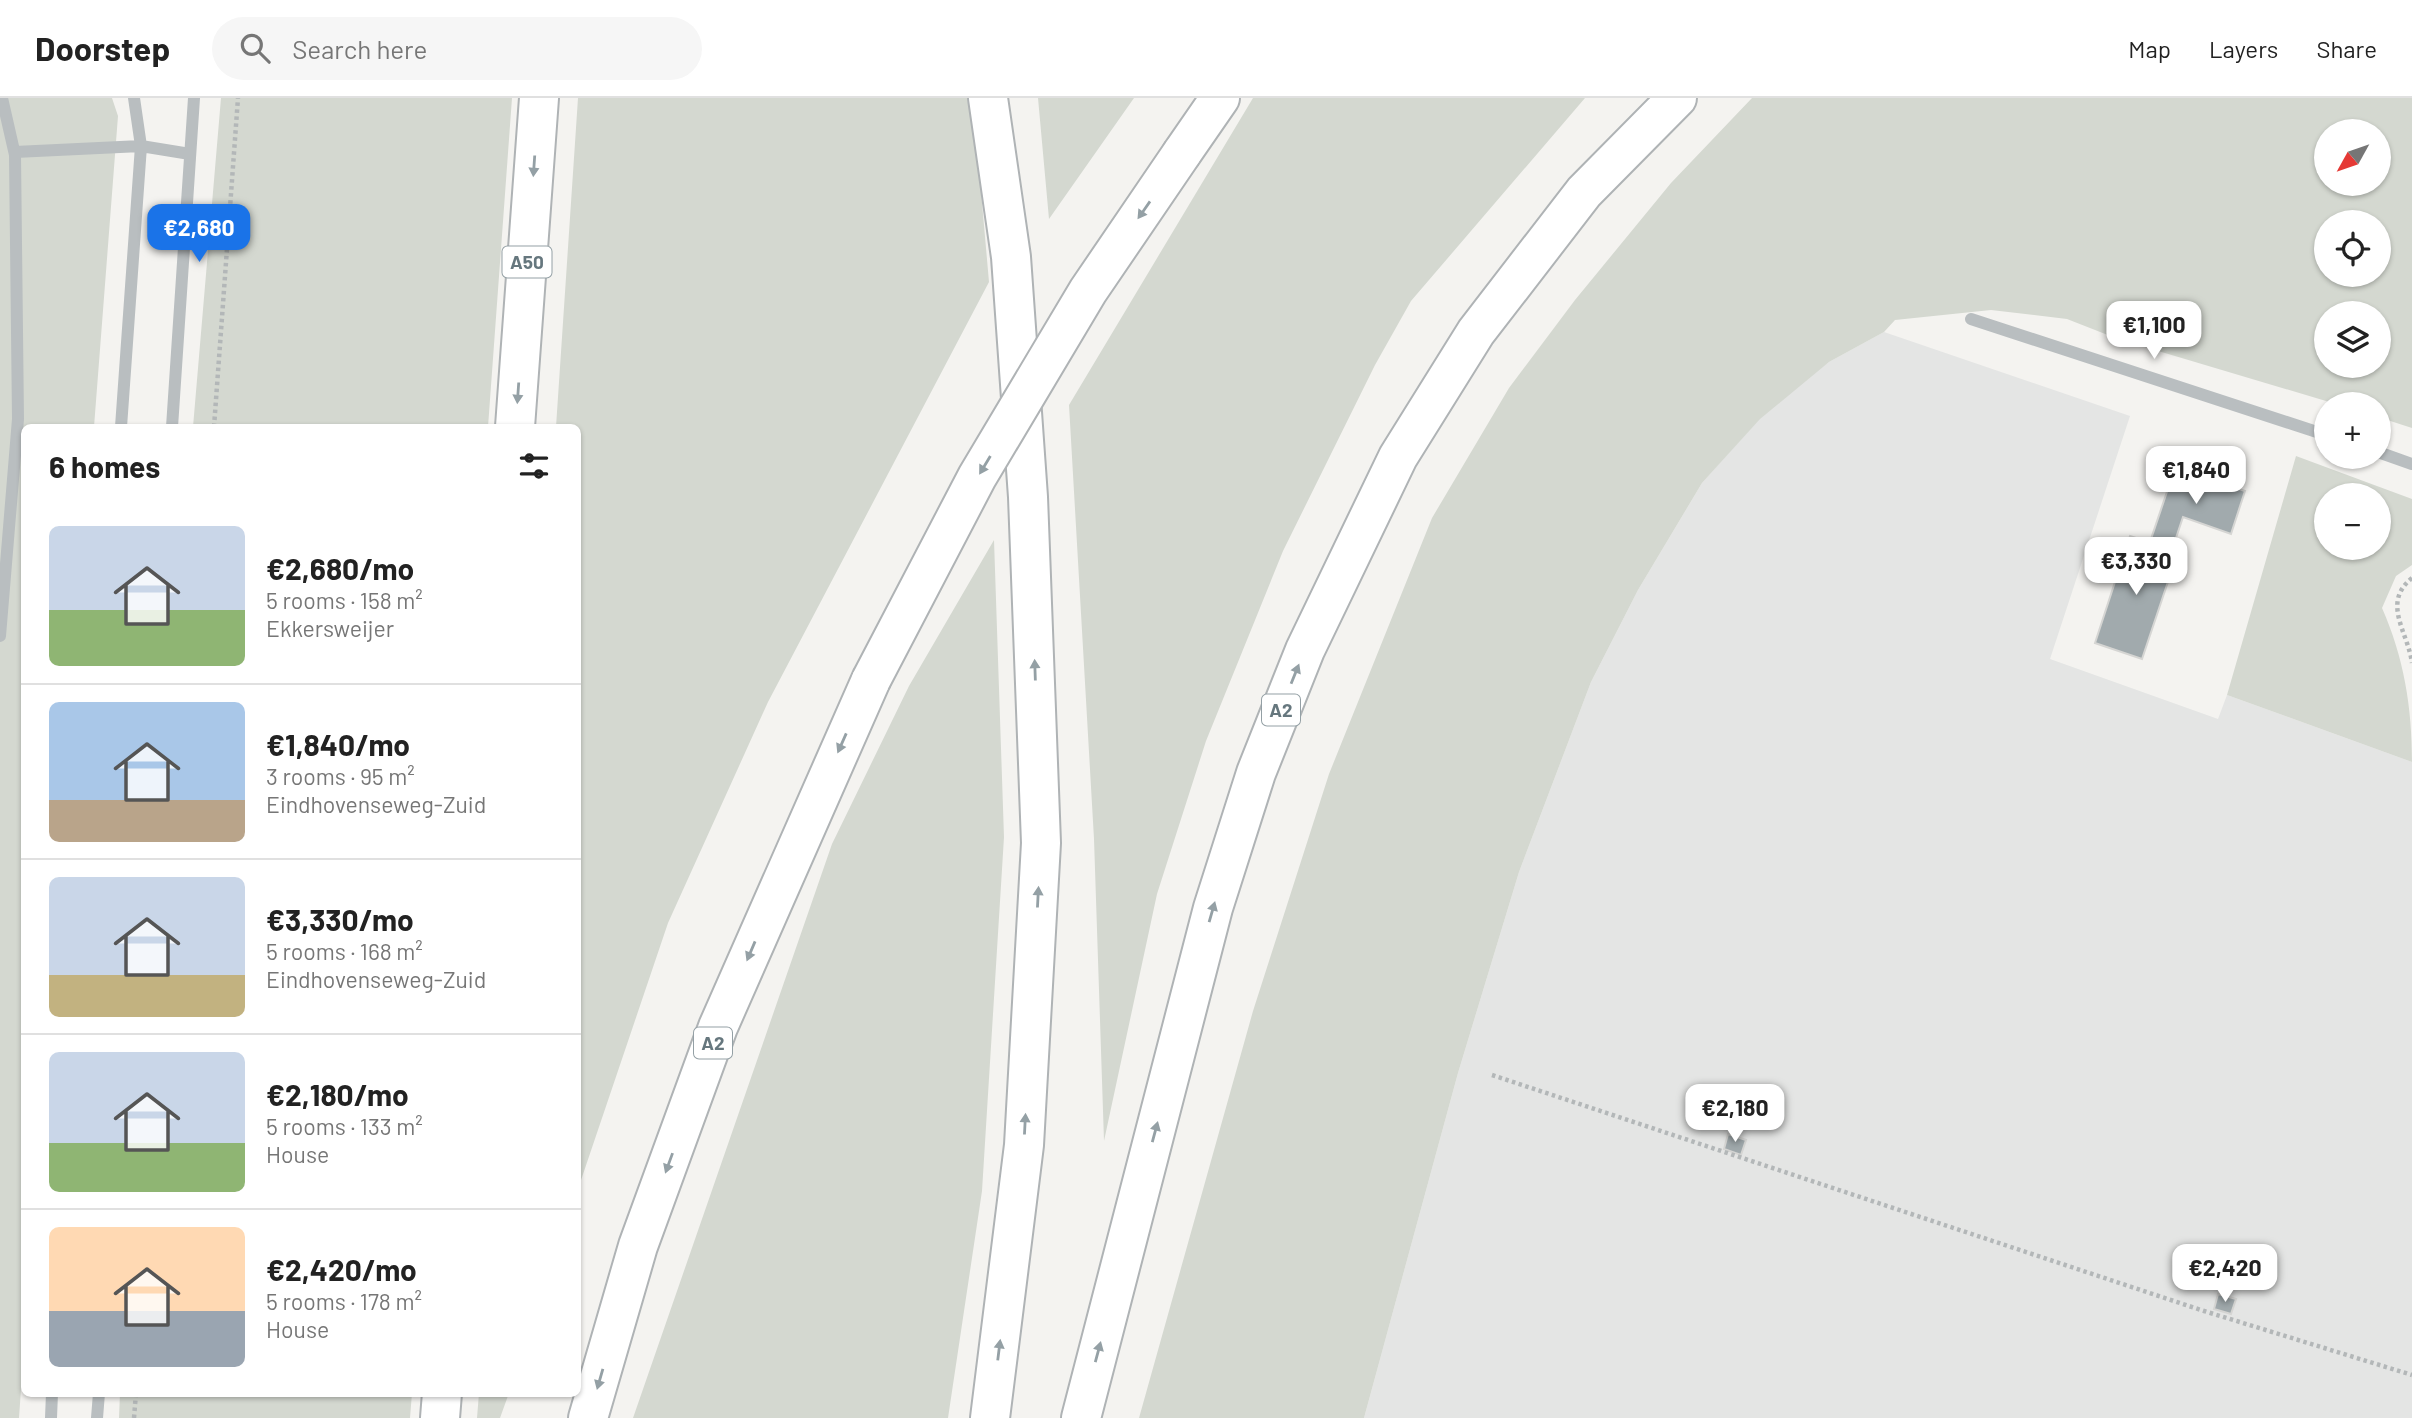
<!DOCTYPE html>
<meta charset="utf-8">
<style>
body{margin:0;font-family:Barlow,sans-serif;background:#f6f6f6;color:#222;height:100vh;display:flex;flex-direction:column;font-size:26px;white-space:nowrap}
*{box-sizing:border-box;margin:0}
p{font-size:23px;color:#767676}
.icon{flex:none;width:38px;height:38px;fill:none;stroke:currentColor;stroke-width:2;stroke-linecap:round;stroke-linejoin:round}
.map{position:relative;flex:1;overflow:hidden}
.side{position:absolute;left:21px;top:326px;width:560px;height:973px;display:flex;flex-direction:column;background:#fff;border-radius:10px;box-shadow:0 2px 5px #0004}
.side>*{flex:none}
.needle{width:46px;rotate:230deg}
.controls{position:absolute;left:2314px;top:21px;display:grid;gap:14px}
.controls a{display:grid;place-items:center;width:77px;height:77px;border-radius:50%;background:#fff;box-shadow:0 2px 5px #0004;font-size:35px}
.price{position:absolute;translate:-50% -60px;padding:0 16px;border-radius:14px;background:#fff;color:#222;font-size:23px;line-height:46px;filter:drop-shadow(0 2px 4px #0008)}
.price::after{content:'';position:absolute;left:50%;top:42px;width:21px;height:16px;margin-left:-10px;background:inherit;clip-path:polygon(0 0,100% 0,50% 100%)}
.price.on{background:#1a73e8;color:#fff}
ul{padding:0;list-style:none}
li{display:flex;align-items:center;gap:21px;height:175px;padding:0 28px}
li+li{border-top:2px solid #e0e0e0}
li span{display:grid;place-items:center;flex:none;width:196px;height:140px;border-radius:10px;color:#555}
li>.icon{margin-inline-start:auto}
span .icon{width:84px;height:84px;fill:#fffc;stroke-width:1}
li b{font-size:30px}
h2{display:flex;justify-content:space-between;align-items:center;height:84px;padding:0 28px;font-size:30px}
header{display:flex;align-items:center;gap:42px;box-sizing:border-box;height:98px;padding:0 35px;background:#fff;border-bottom:2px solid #e0e0e0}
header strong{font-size:33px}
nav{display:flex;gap:38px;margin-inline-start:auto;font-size:24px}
.search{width:490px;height:63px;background:#f6f6f6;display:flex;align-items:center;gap:18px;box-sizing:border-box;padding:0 24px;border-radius:38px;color:#767676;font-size:26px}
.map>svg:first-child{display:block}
</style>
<header>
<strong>Doorstep</strong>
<div class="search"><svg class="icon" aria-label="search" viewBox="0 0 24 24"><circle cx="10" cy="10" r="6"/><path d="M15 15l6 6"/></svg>Search here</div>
<nav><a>Map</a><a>Layers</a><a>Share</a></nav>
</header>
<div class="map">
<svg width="2412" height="1320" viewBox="0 0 2412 1320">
<rect width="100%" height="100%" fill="#f4f3f0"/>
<path fill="#e4e5e4" d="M1884 234 2130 318 2050 561 2218 621 2227 597 2412 664V1320H1364L1458 975 1519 774 1591 584 1638 492 1702 385 1759 321 1790 293 1829 264Z"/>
<path fill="#d4d8d0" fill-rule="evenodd" d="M0 0H112L118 18 94 329H24V1248L19 1320H0Z
M221 0H512L488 329H193Z
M578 0H967L977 48 989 184 768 604 668 825 578 1091V329H556Z
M1038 0H1134L1049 121Z
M1253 0H1585L1411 203 1375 267 1283 453 1206 643 1157 796 1104 1043 1094 741 1069 307Z
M1752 0H2412V330L2378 319V306H2336L2118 241 2067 221 1991 212 1895 222 1884 234 1829 264 1760 321 1702 385 1638 492 1591 584 1519 774 1458 975 1364 1320H1139L1253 913 1329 676 1432 420 1509 290 1575 202 1671 85ZM2326 33H2378V86H2326ZM2326 124H2378V177H2326ZM2326 215H2378V268H2326Z
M2296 358 2412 401V467L2396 478 2382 510C2404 560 2412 609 2412 664L2227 597ZM2326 397H2378V450H2326Z
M994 442 1004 739 982 1093 948 1320H633L832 746 909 588Z
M120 1295H412L410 1320H119Z
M479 1295H509L500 1320H477Z"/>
<path fill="#a1aaad" stroke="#d5d5d3" stroke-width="2" d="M2175 370 2245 393 2231 436 2183 419 2172 452 2150 444Z
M2130 438 2178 454 2142 561 2095 545Z
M1728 1036 1746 1042 1741 1057 1724 1051Z
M2218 1196 2236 1201 2231 1216 2214 1211Z"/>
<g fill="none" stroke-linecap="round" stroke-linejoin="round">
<g stroke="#afb3b5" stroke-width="42">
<path id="highway" d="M988 0 1011 159 1028 399 1041 745 1024 1047 990 1320
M1182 55 1220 0
M515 329 539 0
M440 1320 442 1295
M588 1320 638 1148 718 929 871 582
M1081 1320 1213 810 1256 675 1305 552 1398 359 1476 234 1584 94 1677 0"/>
</g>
<path stroke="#b3b7b8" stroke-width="4.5" stroke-dasharray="3.5 3.5" stroke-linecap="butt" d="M214 329 238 0
M2412 480C2381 505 2408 534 2412 565
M1492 977 2204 1213 2412 1277
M134 1320 136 1295"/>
<path stroke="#b9bec0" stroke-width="12" d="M15 54 141 48 190 56
M1971 221 2326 337
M121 329 141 48 134 0
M172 329 194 0
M2378 354 2412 366
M0 538 18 321 15 57 2 0
M51 1320 52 1295
M97 1320 99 1295"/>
<use href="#highway" stroke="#fff" stroke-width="38"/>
<g stroke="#afb3b5" stroke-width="42" stroke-linecap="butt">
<path id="highway-bridge" d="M871 582 977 379 1088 193 1182 55"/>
</g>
<use href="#highway-bridge" stroke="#fff" stroke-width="38"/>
</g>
<defs><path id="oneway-solid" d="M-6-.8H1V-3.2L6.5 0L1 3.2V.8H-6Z" transform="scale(1.75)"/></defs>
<g fill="#94a0a5">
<use href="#oneway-solid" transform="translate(534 68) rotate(94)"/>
<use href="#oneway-solid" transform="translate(1144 112) rotate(125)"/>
<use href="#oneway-solid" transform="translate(518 295) rotate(94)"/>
<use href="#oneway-solid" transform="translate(985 367) rotate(121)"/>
<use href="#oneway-solid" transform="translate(1035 572) rotate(-92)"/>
<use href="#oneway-solid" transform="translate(1295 576) rotate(-68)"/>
<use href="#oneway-solid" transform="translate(842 645) rotate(114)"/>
<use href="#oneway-solid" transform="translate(1038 799) rotate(-87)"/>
<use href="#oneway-solid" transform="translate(1212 814) rotate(-74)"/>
<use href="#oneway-solid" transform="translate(751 853) rotate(113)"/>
<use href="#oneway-solid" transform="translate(1025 1026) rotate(-87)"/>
<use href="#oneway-solid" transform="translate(1155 1034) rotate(-75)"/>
<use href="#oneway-solid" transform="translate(669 1065) rotate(110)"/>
<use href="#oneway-solid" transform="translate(999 1252) rotate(-83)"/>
<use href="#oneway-solid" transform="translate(1098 1254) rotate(-75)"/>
<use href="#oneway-solid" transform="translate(600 1281) rotate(106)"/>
</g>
<g text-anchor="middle" stroke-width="7" stroke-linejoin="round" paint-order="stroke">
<g fill="#fff" stroke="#94a0a5" stroke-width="2">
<rect x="502.5" y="148.5" width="49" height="31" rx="5"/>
<rect x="1262" y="596.5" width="38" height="31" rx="5"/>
<rect x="694" y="929.5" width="38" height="31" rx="5"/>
</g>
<g font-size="19" font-weight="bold" fill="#66777e">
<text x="527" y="171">A50</text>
<text x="1281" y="619">A2</text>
<text x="713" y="952">A2</text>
</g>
</g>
</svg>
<div class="controls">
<a><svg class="needle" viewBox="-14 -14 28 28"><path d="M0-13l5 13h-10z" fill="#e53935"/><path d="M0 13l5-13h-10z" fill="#767676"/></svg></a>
<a><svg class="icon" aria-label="locate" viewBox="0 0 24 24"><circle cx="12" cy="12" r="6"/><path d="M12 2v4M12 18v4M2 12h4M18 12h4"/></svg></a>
<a><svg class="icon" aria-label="layers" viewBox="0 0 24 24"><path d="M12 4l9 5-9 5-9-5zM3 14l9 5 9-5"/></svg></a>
<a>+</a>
<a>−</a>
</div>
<b class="price on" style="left:199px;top:166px">€2,680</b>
<b class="price" style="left:2154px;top:263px">€1,100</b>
<b class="price" style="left:2196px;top:408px">€1,840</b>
<b class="price" style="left:2136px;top:499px">€3,330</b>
<b class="price" style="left:1735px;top:1046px">€2,180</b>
<b class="price" style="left:2225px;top:1206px">€2,420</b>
<section class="side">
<h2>6 homes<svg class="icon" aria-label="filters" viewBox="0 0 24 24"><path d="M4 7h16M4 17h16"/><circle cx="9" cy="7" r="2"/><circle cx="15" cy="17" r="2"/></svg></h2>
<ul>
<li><span style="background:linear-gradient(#c9d6e8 60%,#8fb573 0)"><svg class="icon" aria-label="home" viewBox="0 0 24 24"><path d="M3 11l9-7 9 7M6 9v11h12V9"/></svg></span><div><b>€2,680/mo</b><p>5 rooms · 158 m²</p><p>Ekkersweijer</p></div></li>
<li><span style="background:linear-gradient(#a9c7e8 70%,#b9a48a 0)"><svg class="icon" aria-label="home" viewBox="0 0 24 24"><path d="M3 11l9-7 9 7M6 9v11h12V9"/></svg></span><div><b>€1,840/mo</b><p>3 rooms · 95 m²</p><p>Eindhovenseweg-Zuid</p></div></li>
<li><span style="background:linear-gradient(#c9d6e8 70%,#c2b280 0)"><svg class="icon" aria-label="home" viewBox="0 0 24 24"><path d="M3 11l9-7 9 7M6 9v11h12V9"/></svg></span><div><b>€3,330/mo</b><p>5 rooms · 168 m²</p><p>Eindhovenseweg-Zuid</p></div></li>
<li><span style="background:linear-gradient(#c9d6e8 65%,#8fb573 0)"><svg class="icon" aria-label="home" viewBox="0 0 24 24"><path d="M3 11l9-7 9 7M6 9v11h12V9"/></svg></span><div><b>€2,180/mo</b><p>5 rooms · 133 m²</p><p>House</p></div></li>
<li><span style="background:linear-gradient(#ffd9b3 60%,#9aa5b1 0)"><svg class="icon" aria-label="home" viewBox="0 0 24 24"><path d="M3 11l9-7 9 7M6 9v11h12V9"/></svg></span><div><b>€2,420/mo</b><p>5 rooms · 178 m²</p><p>House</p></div></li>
</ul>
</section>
</div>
